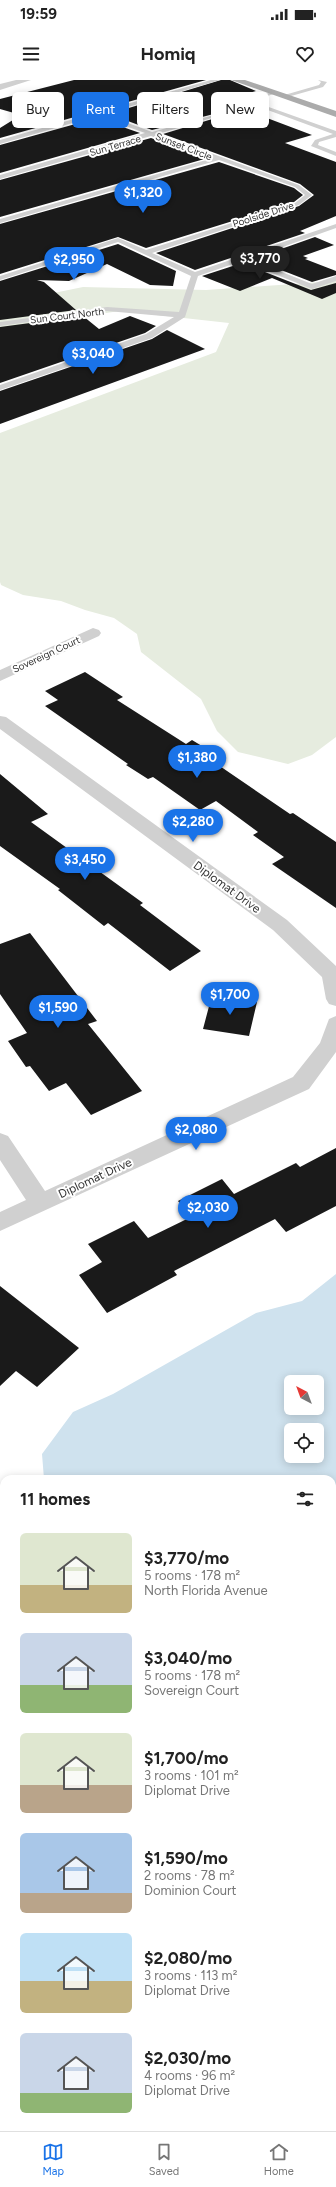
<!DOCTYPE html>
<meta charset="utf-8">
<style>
body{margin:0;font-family:Figtree,sans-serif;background:#f2f2f2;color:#222;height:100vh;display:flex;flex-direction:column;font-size:15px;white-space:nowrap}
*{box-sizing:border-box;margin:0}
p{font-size:13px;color:#767676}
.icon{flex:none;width:22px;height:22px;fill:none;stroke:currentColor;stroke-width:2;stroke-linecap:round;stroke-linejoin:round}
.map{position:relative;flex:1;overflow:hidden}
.panel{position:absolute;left:0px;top:1395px;width:336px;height:656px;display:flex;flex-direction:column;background:#fff;border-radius:12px 12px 0 0;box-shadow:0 2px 10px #0003}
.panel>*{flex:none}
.guide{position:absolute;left:12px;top:12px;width:312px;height:36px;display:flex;gap:8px}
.needle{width:26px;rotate:319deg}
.fabs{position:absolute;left:284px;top:1295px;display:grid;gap:8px}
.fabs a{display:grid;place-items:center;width:40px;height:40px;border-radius:6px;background:#fff;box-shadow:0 2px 10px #0003;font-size:20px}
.price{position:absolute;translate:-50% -34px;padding:0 9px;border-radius:14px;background:#1a73e8;color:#fff;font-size:13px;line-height:26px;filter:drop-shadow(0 1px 2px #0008)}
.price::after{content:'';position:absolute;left:50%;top:24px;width:12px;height:9px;margin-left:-6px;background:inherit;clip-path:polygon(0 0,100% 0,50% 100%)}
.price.selected{background:#222;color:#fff}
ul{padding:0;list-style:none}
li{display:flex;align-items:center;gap:12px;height:100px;padding:0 20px}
li span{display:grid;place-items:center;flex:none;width:112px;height:80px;border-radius:6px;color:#555}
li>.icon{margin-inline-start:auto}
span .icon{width:48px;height:48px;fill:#fffc;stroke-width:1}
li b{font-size:17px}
h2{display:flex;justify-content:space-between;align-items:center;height:48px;padding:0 20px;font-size:17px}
.tag{padding:0 14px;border-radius:6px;background:#fff;box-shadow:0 2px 10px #0003;font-size:14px;line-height:36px}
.tag.selected{background:#1a73e8;color:#fff}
.status{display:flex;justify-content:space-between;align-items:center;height:28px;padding:0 20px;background:#fff;direction:ltr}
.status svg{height:11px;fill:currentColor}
header{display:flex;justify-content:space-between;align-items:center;height:52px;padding:0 20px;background:#fff;font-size:18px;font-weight:700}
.tab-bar{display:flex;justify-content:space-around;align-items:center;height:56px;border-top:1px solid #e0e0e0;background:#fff;font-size:11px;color:#767676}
.tab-bar a{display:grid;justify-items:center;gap:2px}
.tab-bar .selected{color:#1a73e8}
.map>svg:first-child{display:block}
</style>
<div class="status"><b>19:59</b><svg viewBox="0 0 49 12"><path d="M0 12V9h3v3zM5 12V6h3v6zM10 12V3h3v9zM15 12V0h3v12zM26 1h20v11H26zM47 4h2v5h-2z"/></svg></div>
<header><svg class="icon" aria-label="menu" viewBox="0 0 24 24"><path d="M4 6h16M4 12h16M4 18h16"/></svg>Homiq<svg class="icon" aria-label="heart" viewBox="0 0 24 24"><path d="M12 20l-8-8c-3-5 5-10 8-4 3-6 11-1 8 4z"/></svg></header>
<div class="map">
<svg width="336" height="2051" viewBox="0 0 336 2051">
<rect width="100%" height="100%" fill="#fff"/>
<path fill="#e6ecdf" d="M336 201V657L312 675 288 684 238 672 217 651 201 619 141 572 137 554 114 538 85 530 61 521 23 515 1 505 0 502V353L216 272 229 243 120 231 0 248V224L83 207 206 210Z"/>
<path fill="#cfe2ee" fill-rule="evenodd" d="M336 1194V1559H332V1399H44L42 1374 73 1332 113 1314 256 1233 302 1221ZM291 1302H317V1328H291ZM291 1350H317V1376H291Z"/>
<path fill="#1a1a1a" d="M74 0H206L0 58V48L21 35 0 29V19Z
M221 0H230L256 11 228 19 265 33 259 35 312 55 285 63 336 82V136L300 151 305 153 195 190 156 173 299 126 314 115 300 104 163 54 232 33 233 29 152 50 109 34Z
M97 38 140 53 0 93V65Z
M151 58 208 78 0 137V100Z
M219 82 294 108 303 115 294 122 146 168 118 157 0 194V144Z
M315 157 334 165 303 176 308 178 305 179 336 191V195L312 202 253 179Z
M118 164 176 191 173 206 150 205 107 184 69 201 37 200 44 202 76 230 0 240V201Z
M242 183 311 210 336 203V213L322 219 272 198 240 211 202 196Z
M83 236 99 249 130 236 156 246 145 253 0 303V247Z
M167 250 205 269 0 344V311L152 259Z
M85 592 123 617 117 620 186 664 192 660 215 674 208 678 290 734 293 733 336 762V828L272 784 284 777 253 755 258 752 216 721 200 730 153 697 148 699 126 685 128 684 45 626 58 620 45 611Z
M0 694 48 734 31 742 143 823 140 825 201 871 170 891 108 843 104 846 58 810 60 809 0 766Z
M30 853 97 941 88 944 142 1011 91 1035 66 1003 49 1011 30 986 26 987 8 961 27 953 0 914V864Z
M212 915 257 922 249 956 203 949Z
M336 1068V1126L286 1152 275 1139 174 1191 177 1195 107 1233 79 1195 102 1182 88 1164 134 1141 148 1158 191 1137 178 1121 222 1099 234 1114 296 1083 300 1087Z
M0 1206 79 1268 37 1307 16 1291 0 1306Z"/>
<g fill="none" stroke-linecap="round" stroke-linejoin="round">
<path fill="#d0d0d0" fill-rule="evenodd" d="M211 0H220L104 34 152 52 232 30V32L158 54 299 105 312 115 299 125 152 173 195 192 336 144V148L249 179 312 204 336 196V201L312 209 242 181 198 196 185 237 152 258 0 310V305L146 254 174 237 107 231 0 246V242L107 227 179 232 191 196 118 162 0 200V196L118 158 146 170 295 123 305 115 295 107 219 80 0 143V139L213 78 151 56 0 99V95L145 53 97 36 0 64V60Z
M318 0 327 2 323 7 284 18 281 16 319 5 321 2Z
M272 12 277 13 252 21 336 51V57L319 62 318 65 336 72V76L311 66 315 60 333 54 243 21Z"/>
<path fill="#d0d0d0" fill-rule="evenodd" d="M16 0H31L0 10V4Z
M93 548 99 550 101 553 99 556 0 601V590Z
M0 636 6 637 287 840 336 886V926L329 924 326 919 322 897 273 850 0 649Z
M336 936V972L309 1009 0 1151V1132L26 1120 0 1080V1053L8 1056 45 1111 293 997 320 963 329 939Z
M0 1589 4 1591V1621L0 1619Z
M332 1972 336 1974V2011L332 2009Z"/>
<path fill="#ababab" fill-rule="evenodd" d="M231 0H245L336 31V37Z"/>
</g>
<g text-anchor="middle" stroke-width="4" stroke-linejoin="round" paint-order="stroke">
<g font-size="10" fill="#333" stroke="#fff">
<text transform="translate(115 65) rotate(-16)" y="4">Sun Terrace</text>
<text transform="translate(184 66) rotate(21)" y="4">Sunset Circle</text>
<text transform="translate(263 134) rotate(-18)" y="4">Poolside Drive</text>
<text transform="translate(67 235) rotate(-7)" y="4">Sun Court North</text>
<text transform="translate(46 574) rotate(-25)" y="4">Sovereign Court</text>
</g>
<g font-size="12" fill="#333" stroke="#fff">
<text transform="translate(227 807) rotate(36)" y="4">Diplomat Drive</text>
<text transform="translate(95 1098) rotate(-25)" y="4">Diplomat Drive</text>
</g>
</g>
</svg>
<div class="fabs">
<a><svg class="needle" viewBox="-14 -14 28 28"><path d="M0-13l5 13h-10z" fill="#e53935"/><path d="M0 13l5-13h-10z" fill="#767676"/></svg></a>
<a><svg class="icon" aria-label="locate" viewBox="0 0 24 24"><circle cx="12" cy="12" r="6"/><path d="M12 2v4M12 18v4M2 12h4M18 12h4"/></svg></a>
</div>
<b class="price" style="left:143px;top:134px">$1,320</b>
<b class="price selected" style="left:260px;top:200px">$3,770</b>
<b class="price" style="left:74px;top:201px">$2,950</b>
<b class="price" style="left:93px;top:295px">$3,040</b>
<b class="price" style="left:197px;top:699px">$1,380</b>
<b class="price" style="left:193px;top:763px">$2,280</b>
<b class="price" style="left:85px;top:801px">$3,450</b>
<b class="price" style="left:230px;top:936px">$1,700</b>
<b class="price" style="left:58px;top:949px">$1,590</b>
<b class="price" style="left:196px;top:1071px">$2,080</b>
<b class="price" style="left:208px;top:1149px">$2,030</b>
<div class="guide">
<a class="tag">Buy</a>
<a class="tag selected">Rent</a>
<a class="tag">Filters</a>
<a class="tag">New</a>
</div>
<section class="panel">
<h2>11 homes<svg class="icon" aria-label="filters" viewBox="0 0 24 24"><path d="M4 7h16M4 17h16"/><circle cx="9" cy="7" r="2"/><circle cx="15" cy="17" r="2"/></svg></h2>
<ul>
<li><span style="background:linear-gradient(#dfe7d0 65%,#c2b280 0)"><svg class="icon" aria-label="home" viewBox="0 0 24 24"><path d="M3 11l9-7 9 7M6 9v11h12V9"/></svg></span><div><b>$3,770/mo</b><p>5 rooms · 178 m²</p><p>North Florida Avenue</p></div></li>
<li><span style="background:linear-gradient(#c9d6e8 65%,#8fb573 0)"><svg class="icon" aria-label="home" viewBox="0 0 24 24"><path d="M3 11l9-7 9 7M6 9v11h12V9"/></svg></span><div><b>$3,040/mo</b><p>5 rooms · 178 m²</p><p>Sovereign Court</p></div></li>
<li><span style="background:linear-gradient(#dfe7d0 65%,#b9a48a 0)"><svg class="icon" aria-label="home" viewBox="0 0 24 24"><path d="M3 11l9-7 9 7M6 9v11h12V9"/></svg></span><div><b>$1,700/mo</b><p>3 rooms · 101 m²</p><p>Diplomat Drive</p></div></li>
<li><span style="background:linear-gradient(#a9c7e8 75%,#b9a48a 0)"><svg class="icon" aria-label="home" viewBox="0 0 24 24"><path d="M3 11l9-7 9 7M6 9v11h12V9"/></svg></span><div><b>$1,590/mo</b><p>2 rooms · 78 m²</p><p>Dominion Court</p></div></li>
<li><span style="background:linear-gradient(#bfe0f5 60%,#c2b280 0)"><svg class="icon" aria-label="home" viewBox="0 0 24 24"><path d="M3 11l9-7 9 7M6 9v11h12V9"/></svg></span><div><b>$2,080/mo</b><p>3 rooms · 113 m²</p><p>Diplomat Drive</p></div></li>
<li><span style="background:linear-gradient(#c9d6e8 75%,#8fb573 0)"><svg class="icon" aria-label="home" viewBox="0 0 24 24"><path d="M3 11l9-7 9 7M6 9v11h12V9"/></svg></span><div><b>$2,030/mo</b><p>4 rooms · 96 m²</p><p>Diplomat Drive</p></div></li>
</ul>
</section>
</div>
<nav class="tab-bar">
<a class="selected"><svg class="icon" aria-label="map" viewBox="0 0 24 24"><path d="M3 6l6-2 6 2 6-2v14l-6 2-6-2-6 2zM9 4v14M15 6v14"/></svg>Map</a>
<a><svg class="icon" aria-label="saved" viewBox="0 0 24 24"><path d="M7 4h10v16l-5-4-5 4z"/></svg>Saved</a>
<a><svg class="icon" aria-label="home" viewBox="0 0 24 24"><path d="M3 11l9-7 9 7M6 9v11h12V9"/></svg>Home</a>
</nav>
